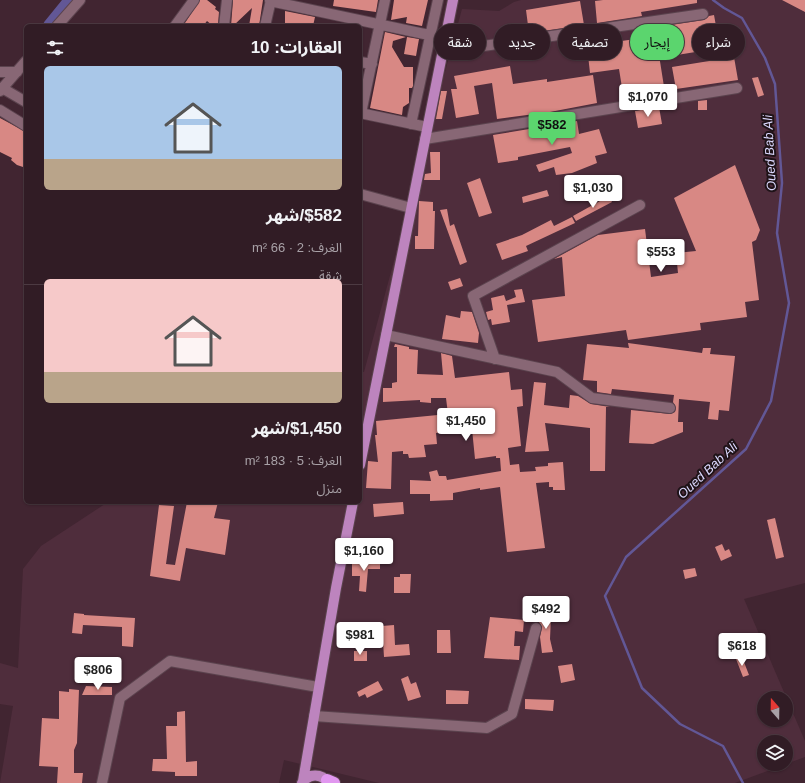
<!DOCTYPE html>
<html lang="ar">
<meta charset="utf-8">
<style>
body{margin:0;font-family:Arial,"Noto Sans Arabic",sans-serif;background:#39252d;color:#f1f3f6;direction:rtl;height:100vh;display:flex;flex-direction:column;font-size:15px;white-space:nowrap}
*{box-sizing:border-box;margin:0}
p{font-size:13px;color:#a8a1a7}
.icon{flex:none;width:22px;height:22px;fill:none;stroke:currentColor;stroke-width:2;stroke-linecap:round;stroke-linejoin:round}
.map{position:relative;flex:1;overflow:hidden;direction:ltr}
.details{position:absolute;left:24px;top:24px;width:338px;height:480px;display:flex;flex-direction:column;background:#311c25;border-radius:6px;box-shadow:0 1px 3px #0004,0 0 0 1px #4c3a42;direction:rtl}
.details>*{flex:none}
.banner{position:absolute;left:374px;top:24px;width:371px;height:36px;direction:rtl;display:flex;gap:8px}
.needle{width:26px;rotate:340deg}
.tools{position:absolute;left:757px;top:691px;display:grid;gap:8px}
.tools a{display:grid;place-items:center;width:36px;height:36px;border-radius:50%;background:#311c25;box-shadow:0 1px 3px #0004,0 0 0 1px #4c3a42;font-size:20px}
.price{position:absolute;translate:-50% -34px;padding:0 9px;border-radius:4px;background:#fff;color:#222;font-size:13px;line-height:26px;filter:drop-shadow(0 1px 2px #0008)}
.price::after{content:'';position:absolute;left:50%;top:24px;width:12px;height:9px;margin-left:-6px;background:inherit;clip-path:polygon(0 0,100% 0,50% 100%)}
.price.active{background:#5bd56e;color:#111}
ul{padding:0;list-style:none}
li{display:grid;align-content:center;gap:8px;height:212px;padding:0 20px}
li+li{border-top:1px solid #4c3a42}
li span{display:grid;place-items:center;height:124px;border-radius:6px;color:#555}
li>.icon{margin-inline-start:auto}
span .icon{width:72px;height:72px;fill:#fffc;stroke-width:1}
li b{font-size:17px}
h2{display:flex;justify-content:space-between;align-items:center;height:48px;padding:0 20px;font-size:17px}
.chip{padding:0 14px;border-radius:18px;background:#311c25;box-shadow:0 1px 3px #0004,0 0 0 1px #4c3a42;font-size:14px;line-height:36px}
.chip.active{background:#5bd56e;color:#111}
.map>svg:first-child{display:block}
</style>
<div class="map">
<svg width="805" height="783" viewBox="0 0 805 783">
<rect width="100%" height="100%" fill="#412531"/>
<path fill="#4f2d3c" fill-rule="evenodd" d="M521 0H805V583L744 599 805 741V757L735 783H379L284 760 279 783H0L13 706 0 704V663L18 668 23 569 41 546 108 502H360V372H364L462 9 499 11 514 2ZM764 698H786V720H764ZM764 742H786V764H764Z"/>
<g fill="none" stroke-linecap="round" stroke-linejoin="round">
<path stroke="#625796" stroke-width="2.5" d="M713 0 724 8 742 18 765 58 775 84 782 183 777 233 789 303 771 401 746 449 626 557 605 596 642 688 680 724 723 746 743 783"/>
<path stroke="#625796" stroke-width="14" d="M50 26 71 0"/>
</g>
<path fill="#d88884" d="M200 0H207L216 7 215 9 219 12 218 25 213 26 207 21 203 26H183Z
M233 0H263L259 26H249L252 8 233 26H231Z
M334 0H378L376 12 333 6Z
M394 0H428L422 26 406 23 407 17 391 20Z
M603 0H697V3L641 12 642 16 597 23 595 1Z
M782 0H805V12Z
M580 1 584 25 529 33 526 10Z
M285 11 315 17 313 26 285 24Z
M714 15 720 48 677 55 671 25 704 20 709 16Z
M385 32 406 37 393 41 392 47 404 67H413V86L412 88H409V103L403 107 402 115 370 108Z
M656 36 665 93 624 100 619 69 590 73 587 46Z
M407 37 419 39 416 56 404 54Z
M734 57 738 80 676 89 672 67Z
M510 66 513 84 547 79V82L593 75 597 103 550 112 497 119 492 83 474 86 479 114 456 118 451 89H457L454 76Z
M758 77 764 95 758 97 752 78Z
M441 91H447L442 119H436Z
M707 100V110H698V101Z
M659 107 662 124 638 128 635 111Z
M0 118 26 132V168L17 165 11 160 12 158 0 152Z
M577 121 579 134 599 129 607 153 595 156 597 163 572 173 556 175 554 167 539 172 536 165 572 153 570 147 518 157V160L498 163 493 135Z
M430 152H440V180H424L425 174 431 173Z
M735 165 760 230 756 240 752 242 759 300 745 302 747 317 700 323 701 330 628 340 626 330 538 342 532 300 565 296 562 257 554 259 598 235 645 229 651 277 678 273 676 253 696 251 674 198Z
M480 178 492 213 479 217 467 183Z
M547 190 549 196 523 203 522 197Z
M609 196 612 202 576 221 573 216Z
M419 201 433 202V211H435L434 249H415V236H418Z
M447 209 450 226 454 224 467 262 460 265 440 210Z
M572 217 575 223 526 246 528 251 502 260 496 244 522 235 551 220 554 226Z
M460 278 463 286 451 290 448 282Z
M522 289 525 302 507 305 510 322 492 325 491 319 488 320 486 312 493 310 491 298 504 295 506 301 516 297 514 290Z
M461 311 472 312 479 333 478 343 442 339 446 315 460 318Z
M628 343 702 353 703 348H711L710 354 735 356 729 411 719 410 718 420 708 419 710 402 679 399 678 422H683V432L653 444 629 443 631 410 670 414 675 412 676 408 673 402 674 395 612 389 611 394 597 392V381L583 380 587 344 629 348Z
M395 344 409 347V349L418 350 417 374 443 375 441 353 452 356 455 378 509 372 511 390 522 389 523 406 517 407 521 446 508 448 510 465 519 464 520 472 536 471 535 467 548 466V463L563 462 565 490H553V487H549V482L536 483 545 548 507 552 500 487 480 490V488L453 493V500L430 501V494H410V480L431 481 429 472 437 470 439 476H446L447 480 501 471 500 458H496V456L475 459 472 429 436 433 437 444 424 445 426 457 409 458 408 454H403V451L392 452 391 489 366 488 368 461 378 462 375 435H377L376 421 448 414 446 398H431V403L420 402V400L383 402V388H392V383L397 382V347H394Z
M534 382 546 383 544 405 569 408 570 395 578 396 591 404 610 407H606L605 471H590V428L545 423 549 451 525 452Z
M187 502H218L214 518 230 520 225 555 186 548 180 581 150 576 159 505 174 506 166 564 175 565Z
M403 502 404 514 374 517 373 504Z
M775 518 784 557 776 559 767 520Z
M722 544 725 551 729 549 732 556 721 561 715 547Z
M352 562H380V569H368L366 592 359 591 360 576H352Z
M695 568 697 576 685 579 683 570Z
M400 574H411L410 593H394V577H400Z
M542 608H553V617H551L550 639 553 652 542 653 540 637 542 627 539 622H542Z
M74 613 84 614V615L135 618 133 647 122 646V627L83 625 82 634 72 633Z
M490 617 524 620 523 632 515 631 514 646H520L519 660 484 658Z
M394 625 395 645 409 644 410 655 384 657 382 626Z
M437 630H450L451 653H437Z
M354 651H367V661H354Z
M742 657 749 675 743 677 736 659Z
M572 664 575 680 561 683 558 666Z
M83 665 116 668 115 677 82 674Z
M408 676 411 684 416 682 421 697 408 701 401 679Z
M378 681 383 690 367 698 365 694 359 697 357 692Z
M86 686 112 687V695H82Z
M69 689 79 690 77 743 74 750V773H83L82 783H57L58 767 39 766 42 718 59 719V691L69 692Z
M446 690 469 691 468 704H446Z
M525 699 554 700 553 711 525 709Z
M185 711 186 762 197 761V776H175V772L152 771 153 759H167L166 726H177V712Z"/>
<g fill="none" stroke-linecap="round" stroke-linejoin="round">
<g stroke="#5b434e" stroke-width="12">
<path id="minor" d="M270 1 429 35
M57 26 80 0
M175 26 194 0
M224 26 227 0
M265 26 271 0
M442 52 703 14
M360 62 372 64
M0 72H17
M2 88 26 102
M0 91 26 61
M0 110 26 126
M360 113 427 127
M361 113 385 0
M411 124 438 0
M425 139 737 88
M360 194 411 208
M386 335 557 372 592 398 670 408
M495 359 473 296 640 205
M314 716 487 728 512 714 536 628
M102 783 120 698 170 661 318 687"/>
</g>
<g stroke="#5b434e" stroke-width="12">
<path id="major" d="M360 465 453 0
M303 781 336 588 353 502
M302 783C309 773 321 773 329 783"/>
</g>
<g stroke="#5b434e" stroke-width="14">
<path id="highway" d="M327 780 334 783"/>
</g>
<use href="#minor" stroke="#886775" stroke-width="10"/>
<use href="#major" stroke="#bd84be" stroke-width="10"/>
<use href="#highway" stroke="#e197ef" stroke-width="12"/>
</g>
<g text-anchor="middle" stroke-width="4" stroke-linejoin="round" paint-order="stroke">
<g font-size="13" font-style="italic" fill="#dbd8fd" stroke="#1f1318">
<text transform="translate(769 153) rotate(-93)" y="5">Oued Bab Ali</text>
<text transform="translate(707 470) rotate(-43)" y="5">Oued Bab Ali</text>
</g>
</g>
</svg>
<div class="tools">
<a><svg class="needle" viewBox="-14 -14 28 28"><path d="M0-13l5 13h-10z" fill="#e53935"/><path d="M0 13l5-13h-10z" fill="#a8a1a7"/></svg></a>
<a><svg class="icon" aria-label="layers" viewBox="0 0 24 24"><path d="M12 4l9 5-9 5-9-5zM3 14l9 5 9-5"/></svg></a>
</div>
<b class="price" style="left:648px;top:118px">$1,070</b>
<b class="price active" style="left:552px;top:146px">$582</b>
<b class="price" style="left:593px;top:209px">$1,030</b>
<b class="price" style="left:661px;top:273px">$553</b>
<b class="price" style="left:466px;top:442px">$1,450</b>
<b class="price" style="left:364px;top:572px">$1,160</b>
<b class="price" style="left:546px;top:630px">$492</b>
<b class="price" style="left:360px;top:656px">$981</b>
<b class="price" style="left:742px;top:667px">$618</b>
<b class="price" style="left:98px;top:691px">$806</b>
<div class="banner">
<a class="chip">شراء</a>
<a class="chip active">إيجار</a>
<a class="chip">تصفية</a>
<a class="chip">جديد</a>
<a class="chip">شقة</a>
</div>
<section class="details">
<h2>العقارات: 10<svg class="icon" aria-label="filters" viewBox="0 0 24 24"><path d="M4 7h16M4 17h16"/><circle cx="9" cy="7" r="2"/><circle cx="15" cy="17" r="2"/></svg></h2>
<ul>
<li><span style="background:linear-gradient(#a9c7e8 75%,#b9a48a 0)"><svg class="icon" aria-label="home" viewBox="0 0 24 24"><path d="M3 11l9-7 9 7M6 9v11h12V9"/></svg></span><div><b>$582/شهر</b><p>الغرف: 2 · 66 m²</p><p>شقة</p></div></li>
<li><span style="background:linear-gradient(#f6c9c9 75%,#b9a48a 0)"><svg class="icon" aria-label="home" viewBox="0 0 24 24"><path d="M3 11l9-7 9 7M6 9v11h12V9"/></svg></span><div><b>$1,450/شهر</b><p>الغرف: 5 · 183 m²</p><p>منزل</p></div></li>
</ul>
</section>
</div>
